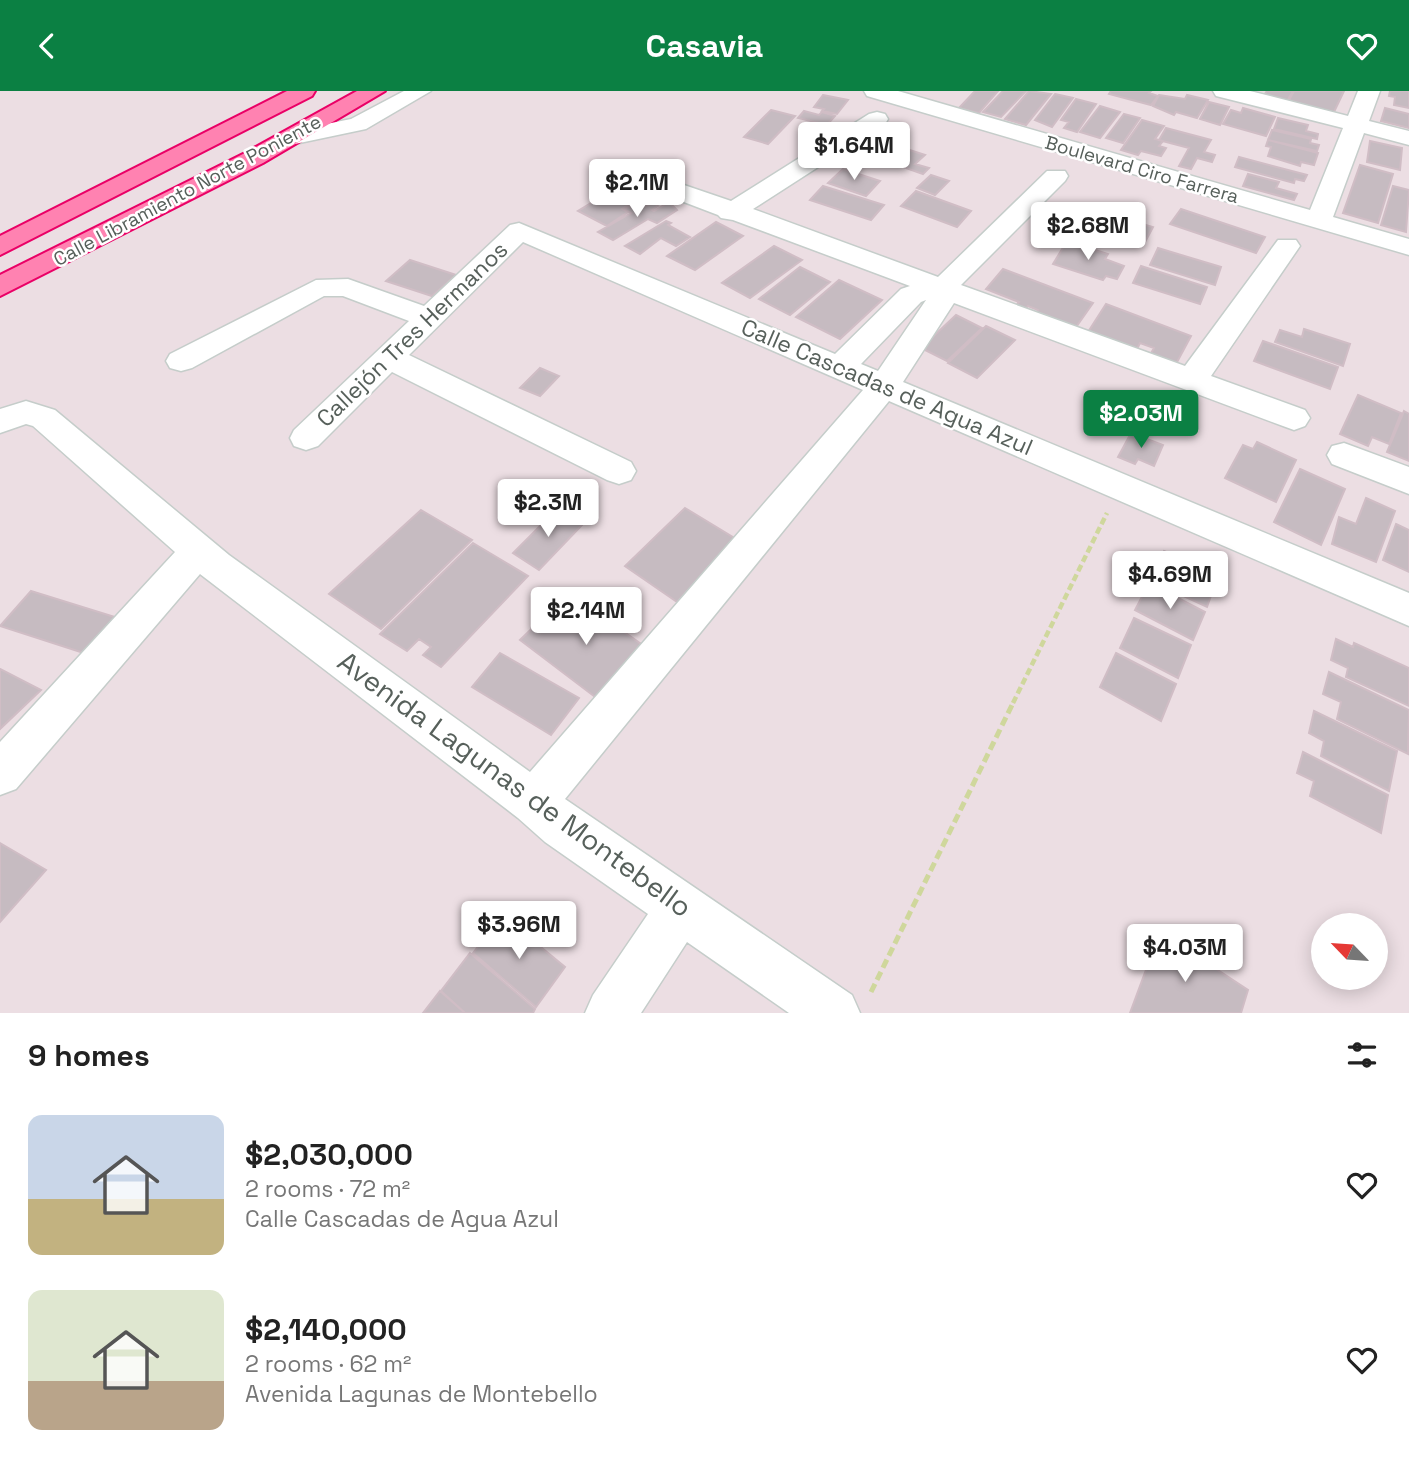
<!DOCTYPE html>
<meta charset="utf-8">
<style>
body{margin:0;font-family:"Space Grotesk",sans-serif;background:#f2f2f2;color:#222;height:100vh;display:flex;flex-direction:column;font-size:26px;white-space:nowrap}
*{box-sizing:border-box;margin:0}
p{font-size:23px;color:#767676}
.icon{flex:none;width:38px;height:38px;fill:none;stroke:currentColor;stroke-width:2;stroke-linecap:round;stroke-linejoin:round}
.map{position:relative;height:922px;overflow:hidden}
.panel{display:flex;flex-direction:column;background:#fff;flex:1}
.panel>*{flex:none}
.needle{width:46px;rotate:295deg}
.fabs{position:absolute;left:1311px;top:822px;display:grid;gap:14px}
.fabs a{display:grid;place-items:center;width:77px;height:77px;border-radius:50%;background:#fff;box-shadow:0 4px 18px #0003;font-size:35px}
.price{position:absolute;translate:-50% -60px;padding:0 16px;border-radius:7px;background:#fff;color:#222;font-size:23px;line-height:46px;filter:drop-shadow(0 2px 4px #0008)}
.price::after{content:'';position:absolute;left:50%;top:42px;width:21px;height:16px;margin-left:-10px;background:inherit;clip-path:polygon(0 0,100% 0,50% 100%)}
.price.selected{background:#0b8043;color:#fff}
ul{padding:0;list-style:none}
li{display:flex;align-items:center;gap:21px;height:175px;padding:0 28px}
li span{display:grid;place-items:center;flex:none;width:196px;height:140px;border-radius:14px;color:#555}
li>.icon{margin-inline-start:auto}
span .icon{width:84px;height:84px;fill:#fffc;stroke-width:1}
li b{font-size:30px}
h2{display:flex;justify-content:space-between;align-items:center;height:84px;padding:0 28px;font-size:30px}
header{display:flex;justify-content:space-between;align-items:center;height:91px;padding:0 28px;background:#0b8043;color:#fff;font-size:32px;font-weight:700}
.map>svg:first-child{display:block}
</style>
<header><svg class="icon" aria-label="back" viewBox="0 0 24 24"><path d="M15 5l-7 7 7 7"/></svg>Casavia<svg class="icon" aria-label="heart" viewBox="0 0 24 24"><path d="M12 20l-8-8c-3-5 5-10 8-4 3-6 11-1 8 4z"/></svg></header>
<div class="map">
<svg width="1409" height="922" viewBox="0 0 1409 922">
<rect width="100%" height="100%" fill="#ecdee3"/>
<path fill="#c6bbc1" stroke="#d0bdc5" stroke-width="2" d="M975 0H998L979 22 959 17Z
M1003 0H1026L1001 26 983 21Z
M1029 0 1051 3 1026 34 1005 28Z
M1111 0H1151L1149 2 1158 5 1151 14 1109 3Z
M1267 0H1293L1286 12 1264 4Z
M1294 0H1344L1333 23 1288 11Z
M1390 0H1409V17L1394 14 1395 6 1389 5Z
M1055 3 1073 7 1052 36 1035 29Z
M823 4 848 9 837 23 822 20 824 18 814 16Z
M1159 4 1185 8 1187 4 1208 9 1197 27 1176 21 1174 24 1153 15Z
M1076 8 1096 13 1077 41 1064 37 1069 31 1061 29Z
M1209 11 1229 16 1220 34 1200 28Z
M1100 15 1120 21 1100 47 1080 41Z
M1243 17 1275 26 1266 45 1223 33 1231 19 1241 22Z
M1385 17 1409 23V37L1381 30Z
M771 19 795 25 768 53 744 46Z
M804 20 819 24 822 21 835 25 827 34 798 27Z
M1124 23 1140 27 1123 52 1106 47Z
M1278 27 1308 34 1306 40 1318 43 1317 48 1274 38Z
M1142 29 1164 35 1155 48 1163 50 1159 55 1166 57 1161 65 1141 60 1138 64 1121 59Z
M1166 37 1211 49 1204 61 1215 64 1212 71 1197 67 1191 78 1179 75 1189 57 1159 49Z
M1272 39 1311 48 1310 52 1319 54 1317 60 1268 49Z
M1268 49 1318 62 1314 74 1301 71 1300 75 1268 65 1271 56 1266 55Z
M1370 50 1402 57 1400 79 1367 71Z
M885 51 925 64 915 73 929 77 923 83 869 64Z
M1239 66 1307 84 1304 90 1295 88 1294 92 1235 76Z
M1360 74 1393 83 1378 132 1343 122Z
M843 78 880 90 866 105 828 92Z
M1248 83 1279 91 1276 97 1297 103 1294 109 1243 95Z
M931 84 949 90 935 104 917 97Z
M619 95 647 109 636 116 630 113 622 118 628 121 607 135 578 120Z
M823 95 884 114 871 129 810 109Z
M1393 95 1409 99 1406 141 1381 134Z
M916 100 971 120 957 136 901 115Z
M669 111 677 119 657 132 648 128 613 149 598 141 631 122 624 118 631 115 636 118 653 112 658 115 652 119 654 120Z
M1078 114 1153 136 1144 153 1068 131Z
M1181 118 1265 146 1256 162 1170 133Z
M666 130 671 132 668 134 690 146 676 155 661 147 640 163 625 155Z
M716 131 743 145 695 179 667 165Z
M1067 150 1108 163 1105 168 1124 175 1117 188 1106 185 1103 189 1053 173Z
M774 155 802 169 750 207 722 192Z
M1158 157 1221 176 1215 194 1150 174Z
M410 169 456 184 432 205 386 190Z
M1141 175 1207 196 1200 213 1133 192Z
M800 176 830 191 790 224 759 208Z
M1003 178 1093 212 1074 239 1035 224 1038 219 1028 215 1024 220 1014 217 1019 211 986 198Z
M839 189 882 209 840 248 796 226Z
M1106 213 1191 245 1176 273 1150 264 1154 257 1140 252 1136 260 1088 241Z
M956 224 982 237 947 270 921 257Z
M986 235 1015 249 977 287 948 272Z
M1304 238 1350 253 1343 275 1275 251 1280 239 1302 246Z
M1263 250 1338 276 1330 298 1254 270Z
M540 277 559 285 540 305 520 297Z
M1358 304 1401 322 1389 353 1372 346 1368 355 1340 343Z
M1404 320 1409 323V370L1387 361Z
M1131 342 1163 354 1154 375 1138 368 1135 373 1118 366Z
M1257 351 1296 369 1276 411 1225 387 1243 354 1253 358Z
M1300 378 1345 398 1321 454 1274 431Z
M1366 407 1395 420 1376 471 1332 453 1339 426 1356 433Z
M685 417 736 448 677 511 625 475Z
M557 418 583 433 539 479 513 462Z
M421 419 472 449 381 538 329 503Z
M1396 433 1409 439V481L1383 469Z
M473 452 528 485 441 576 423 564 431 556 419 548 407 560 380 543Z
M1164 460 1218 485 1207 516 1151 490Z
M1149 492 1205 521 1193 549 1135 519Z
M31 500 118 527 87 563 0 535Z
M569 502 651 560 603 612 520 549Z
M1134 527 1191 554 1178 587 1120 557Z
M1336 548 1353 556 1354 552 1409 577V615L1346 586 1348 577 1331 569Z
M500 562 579 607 551 644 472 596Z
M1116 562 1176 593 1161 630 1100 596Z
M0 578 41 599 0 638Z
M1329 581 1409 619 1408 663 1337 628 1341 611 1323 603Z
M1314 620 1397 660 1389 700 1321 665 1324 650 1309 642Z
M1303 661 1388 704 1381 742 1310 705 1314 690 1297 682Z
M0 752 46 779 0 831Z
M502 824 565 876 536 916 473 862Z
M1160 841 1248 899 1241 922H1130Z
M470 862 535 918 533 922H465L441 900Z
M440 900 465 922H423Z"/>
<g fill="none" stroke-linecap="round" stroke-linejoin="round">
<g stroke="#c5cdca" stroke-width="3">
<path id="minor" d="M404 0H431L366 38 290 54 282 52 278 47 282 42 351 28Z
M864 0H898L1310 119 1343 37 1216 5 1213 0H1250L1348 25 1358 0H1380L1369 30 1409 40V54L1364 42 1333 126 1409 148V164L867 5Z
M877 21 885 23 888 28 885 33 753 118 938 186 1047 80H1065L1068 85 1065 90 961 194 1185 275 1278 149H1296L1300 155 1211 285 1305 319 1310 327 1305 335 1294 339 1283 335 954 212 903 291 1409 502V535L889 310 565 708 852 904 860 922H789L687 851 641 922H585L593 904 648 823 545 751 518 727 200 483 16 698 0 704V651L175 461 33 335 26 333 0 342V318L26 310 55 319 229 464 530 681 863 299 523 151 409 264 631 371 636 380 631 389 619 393 607 389 392 281 318 355 306 359 294 355 290 347 294 339 409 230 343 205H324L192 277 181 280 170 277 166 270 170 263 316 189 348 188 424 215 510 134 519 132 835 263 901 198 910 195 733 129 721 127 718 124 634 92 631 87 634 82 643 80 731 110 869 23ZM926 209 878 280 861 273 921 211Z
M1344 352 1409 376V403L1332 373 1327 364 1332 355Z"/>
</g>
<g stroke="#ea0066" stroke-width="4">
<path id="highway" d="M287 0H315L312 5 0 164V145Z
M357 0H385L263 72 0 205V184L245 62Z"/>
</g>
<path stroke="#cfd79c" stroke-width="4.5" stroke-dasharray="7 3.5" stroke-linecap="butt" d="M1013 612 1107 422"/>
<path stroke="#cfd79c" stroke-width="5" stroke-dasharray="9 4.5" stroke-linecap="butt" d="M871 901 1014 610"/>
<use href="#minor" fill="#fff" fill-rule="evenodd"/>
<use href="#highway" fill="#ff82b1" fill-rule="evenodd"/>
</g>
<g text-anchor="middle" stroke-width="5" stroke-linejoin="round" paint-order="stroke">
<g font-size="19" fill="#57605b" stroke="#fff">
<text transform="translate(1142 78) rotate(16)" y="7">Boulevard Ciro Farrera</text>
<text transform="translate(187 99) rotate(-28)" y="7">Calle Libramiento Norte Poniente</text>
</g>
<g font-size="23" fill="#57605b" stroke="#fff">
<text transform="translate(412 243) rotate(-44)" y="8">Callejón Tres Hermanos</text>
<text transform="translate(887 296) rotate(23)" y="8">Calle Cascadas de Agua Azul</text>
</g>
<g font-size="28" fill="#57605b" stroke="#fff">
<text transform="translate(515 693) rotate(36)" y="10">Avenida Lagunas de Montebello</text>
</g>
</g>
</svg>
<div class="fabs">
<a><svg class="needle" viewBox="-14 -14 28 28"><path d="M0-13l5 13h-10z" fill="#e53935"/><path d="M0 13l5-13h-10z" fill="#767676"/></svg></a>
</div>
<b class="price" style="left:854px;top:91px">$1.64M</b>
<b class="price" style="left:637px;top:128px">$2.1M</b>
<b class="price" style="left:1088px;top:171px">$2.68M</b>
<b class="price selected" style="left:1141px;top:359px">$2.03M</b>
<b class="price" style="left:548px;top:448px">$2.3M</b>
<b class="price" style="left:1170px;top:520px">$4.69M</b>
<b class="price" style="left:586px;top:556px">$2.14M</b>
<b class="price" style="left:519px;top:870px">$3.96M</b>
<b class="price" style="left:1185px;top:893px">$4.03M</b>
</div>
<section class="panel">
<h2>9 homes<svg class="icon" aria-label="filters" viewBox="0 0 24 24"><path d="M4 7h16M4 17h16"/><circle cx="9" cy="7" r="2"/><circle cx="15" cy="17" r="2"/></svg></h2>
<ul>
<li><span style="background:linear-gradient(#c9d6e8 60%,#c2b280 0)"><svg class="icon" aria-label="home" viewBox="0 0 24 24"><path d="M3 11l9-7 9 7M6 9v11h12V9"/></svg></span><div><b>$2,030,000</b><p>2 rooms · 72 m²</p><p>Calle Cascadas de Agua Azul</p></div><svg class="icon" aria-label="heart" viewBox="0 0 24 24"><path d="M12 20l-8-8c-3-5 5-10 8-4 3-6 11-1 8 4z"/></svg></li>
<li><span style="background:linear-gradient(#dfe7d0 65%,#b9a48a 0)"><svg class="icon" aria-label="home" viewBox="0 0 24 24"><path d="M3 11l9-7 9 7M6 9v11h12V9"/></svg></span><div><b>$2,140,000</b><p>2 rooms · 62 m²</p><p>Avenida Lagunas de Montebello</p></div><svg class="icon" aria-label="heart" viewBox="0 0 24 24"><path d="M12 20l-8-8c-3-5 5-10 8-4 3-6 11-1 8 4z"/></svg></li>
</ul>
</section>
